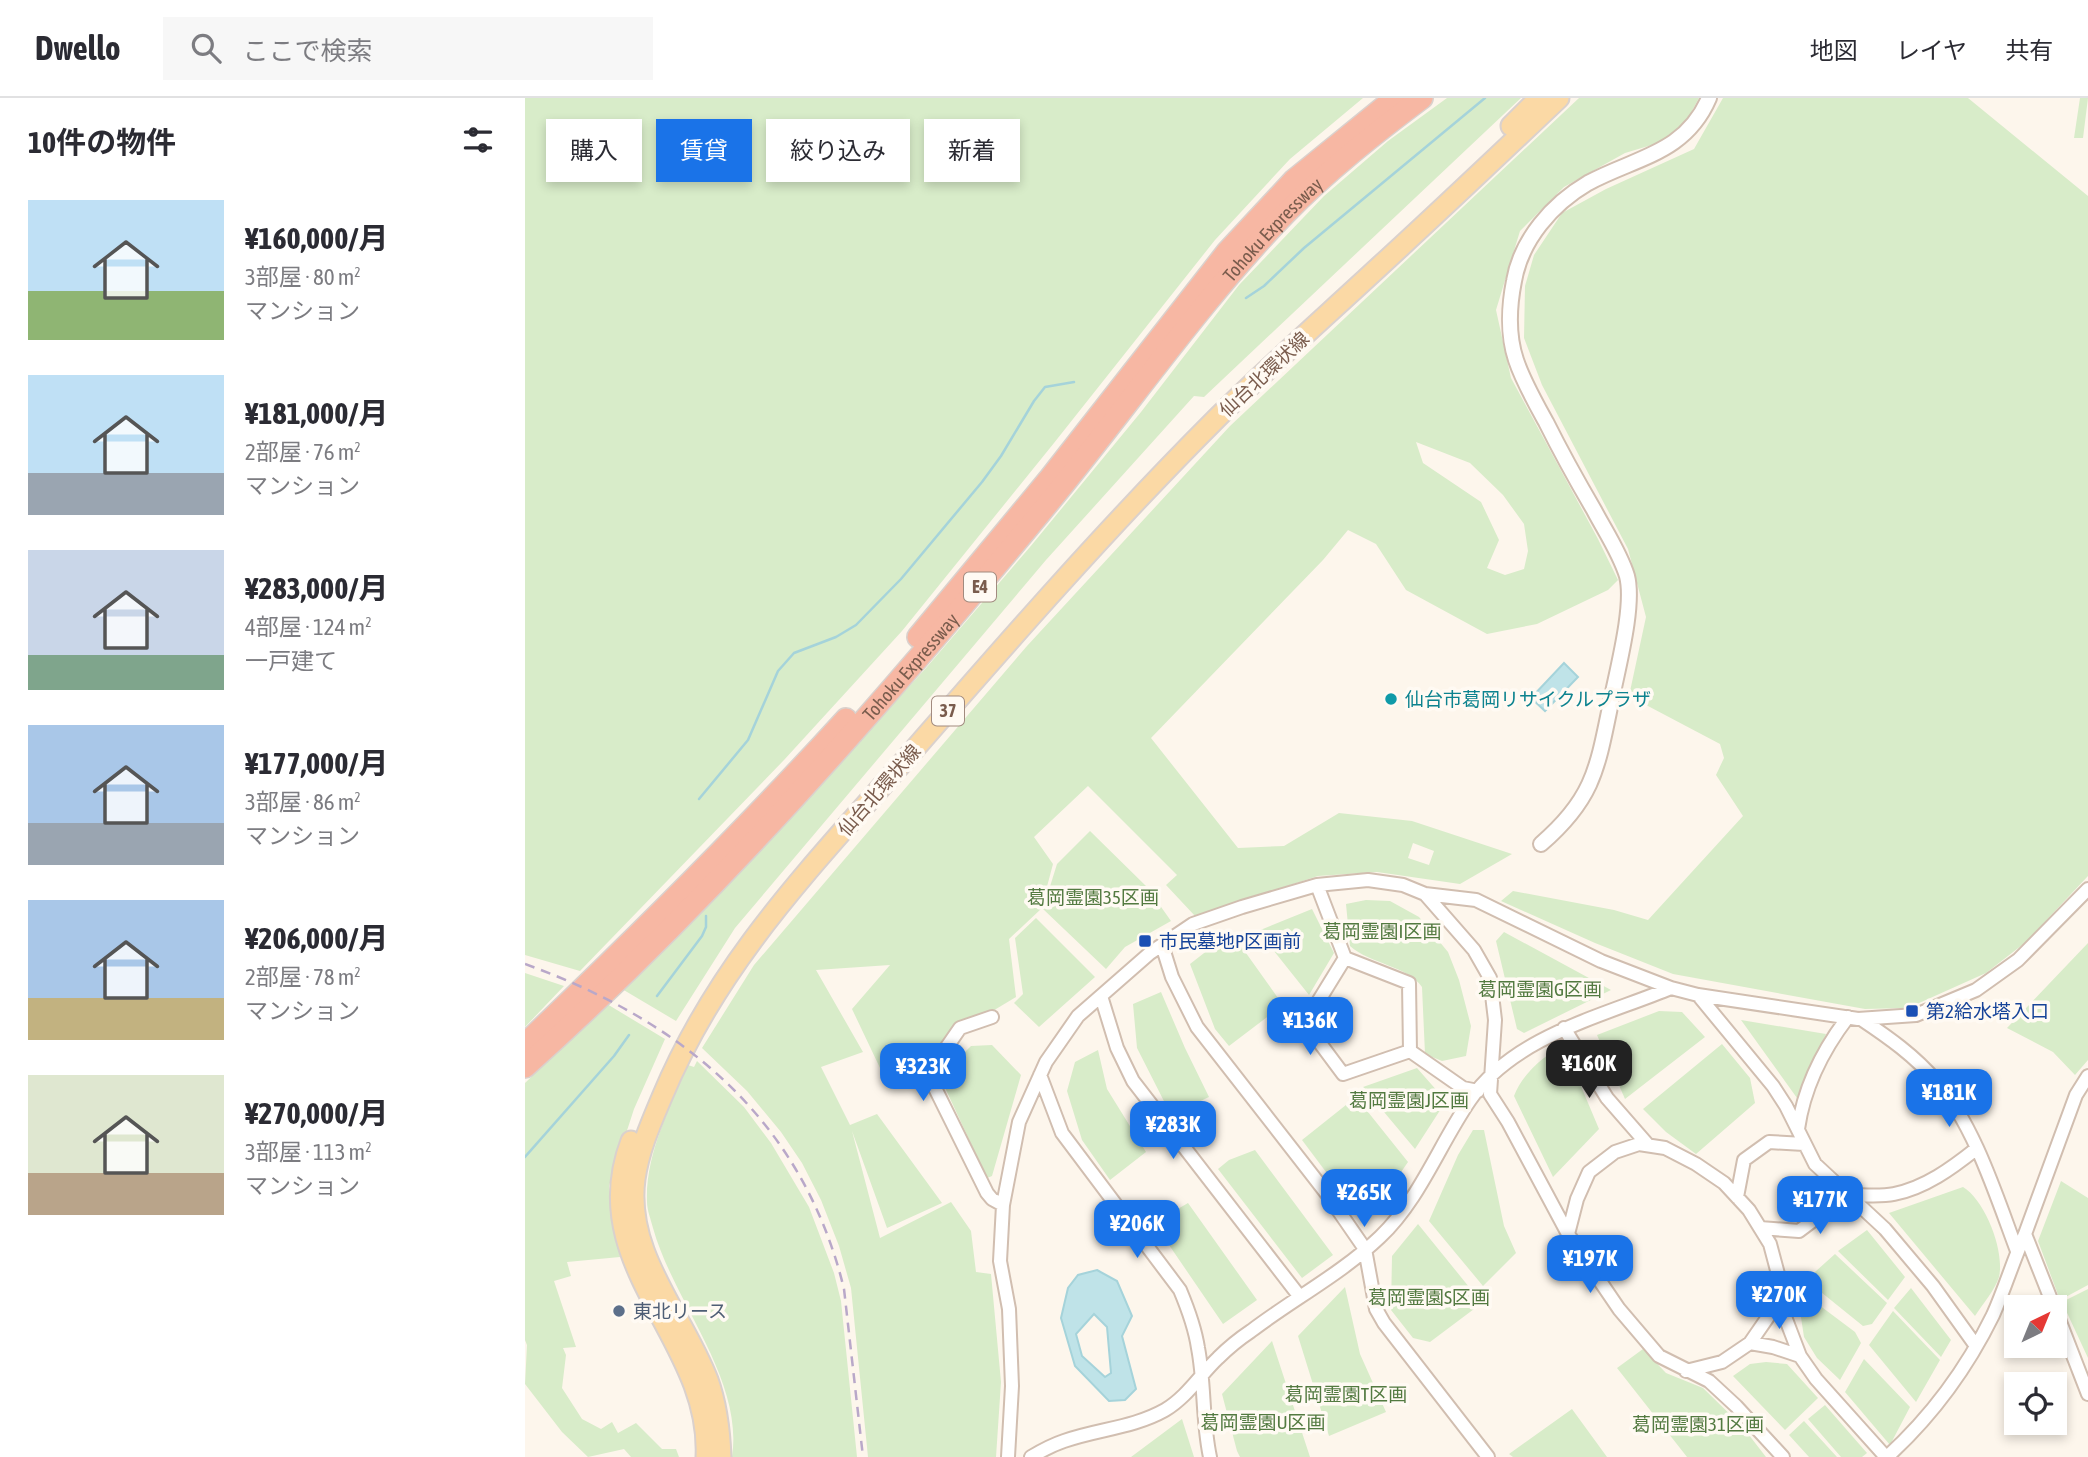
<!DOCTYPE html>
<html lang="ja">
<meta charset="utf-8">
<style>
body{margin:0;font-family:"Asap Condensed","Noto Sans JP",sans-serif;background:#f7f7f7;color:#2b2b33;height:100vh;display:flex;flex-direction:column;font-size:26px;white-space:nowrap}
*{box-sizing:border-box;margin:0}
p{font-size:23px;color:#7c7c81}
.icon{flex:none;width:38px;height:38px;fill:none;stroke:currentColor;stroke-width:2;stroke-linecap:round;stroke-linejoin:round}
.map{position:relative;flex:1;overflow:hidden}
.sheet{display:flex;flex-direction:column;background:#fff;width:525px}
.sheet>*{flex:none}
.banner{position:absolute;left:21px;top:21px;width:665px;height:63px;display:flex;gap:14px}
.needle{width:46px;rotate:43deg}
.fabs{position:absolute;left:1479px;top:1197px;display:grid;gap:14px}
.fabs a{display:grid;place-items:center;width:63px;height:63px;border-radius:0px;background:#fff;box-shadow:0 4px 10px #0003;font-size:35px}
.price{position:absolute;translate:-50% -60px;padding:0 16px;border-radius:14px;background:#1a73e8;color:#fff;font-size:23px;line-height:46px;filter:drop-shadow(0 2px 4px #0008)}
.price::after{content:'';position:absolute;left:50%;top:42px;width:21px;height:16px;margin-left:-10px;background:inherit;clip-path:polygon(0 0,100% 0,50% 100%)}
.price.active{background:#222;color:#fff}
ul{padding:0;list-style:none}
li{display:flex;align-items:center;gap:21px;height:175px;padding:0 28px}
li span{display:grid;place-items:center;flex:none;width:196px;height:140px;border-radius:0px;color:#555}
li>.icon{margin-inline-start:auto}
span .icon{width:84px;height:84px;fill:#fffc;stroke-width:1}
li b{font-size:30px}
h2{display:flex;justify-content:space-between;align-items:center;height:84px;padding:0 28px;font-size:30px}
.pill{padding:0 24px;border-radius:0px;background:#fff;box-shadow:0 4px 10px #0003;font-size:24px;line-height:63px}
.pill.active{background:#1a73e8;color:#fff}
header{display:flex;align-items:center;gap:42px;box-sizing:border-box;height:98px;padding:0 35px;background:#fff;border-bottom:2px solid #e1e1e2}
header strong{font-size:33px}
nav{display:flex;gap:38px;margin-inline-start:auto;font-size:24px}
.search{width:490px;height:63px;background:#f7f7f7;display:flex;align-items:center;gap:18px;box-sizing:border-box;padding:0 24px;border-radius:0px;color:#7c7c81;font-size:26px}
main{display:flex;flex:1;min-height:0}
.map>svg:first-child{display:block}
</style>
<header>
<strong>Dwello</strong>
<div class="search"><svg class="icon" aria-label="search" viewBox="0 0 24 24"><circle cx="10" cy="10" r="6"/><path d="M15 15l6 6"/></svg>ここで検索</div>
<nav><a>地図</a><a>レイヤ</a><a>共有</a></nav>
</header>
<main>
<section class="sheet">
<h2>10件の物件<svg class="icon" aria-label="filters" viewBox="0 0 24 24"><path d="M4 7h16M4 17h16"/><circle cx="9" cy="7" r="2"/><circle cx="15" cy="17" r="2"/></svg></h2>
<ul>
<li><span style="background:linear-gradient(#bfe0f5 65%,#8fb573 0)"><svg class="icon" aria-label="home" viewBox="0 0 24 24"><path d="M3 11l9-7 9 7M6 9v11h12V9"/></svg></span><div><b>¥160,000/月</b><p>3部屋 · 80 m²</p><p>マンション</p></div></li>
<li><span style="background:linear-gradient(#bfe0f5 70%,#9aa5b1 0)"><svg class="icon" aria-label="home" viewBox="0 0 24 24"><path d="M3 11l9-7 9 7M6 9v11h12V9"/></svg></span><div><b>¥181,000/月</b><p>2部屋 · 76 m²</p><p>マンション</p></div></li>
<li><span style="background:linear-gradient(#c9d6e8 75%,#7fa58c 0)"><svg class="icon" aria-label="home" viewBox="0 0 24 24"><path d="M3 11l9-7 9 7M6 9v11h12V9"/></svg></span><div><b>¥283,000/月</b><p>4部屋 · 124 m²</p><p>一戸建て</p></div></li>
<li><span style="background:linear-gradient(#a9c7e8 70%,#9aa5b1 0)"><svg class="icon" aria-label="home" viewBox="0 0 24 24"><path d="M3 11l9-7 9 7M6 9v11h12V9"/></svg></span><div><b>¥177,000/月</b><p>3部屋 · 86 m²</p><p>マンション</p></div></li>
<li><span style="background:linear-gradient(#a9c7e8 70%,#c2b280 0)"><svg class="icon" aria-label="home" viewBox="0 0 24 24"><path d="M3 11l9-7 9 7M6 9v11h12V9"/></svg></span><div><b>¥206,000/月</b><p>2部屋 · 78 m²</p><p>マンション</p></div></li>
<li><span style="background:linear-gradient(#dfe7d0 70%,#b9a48a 0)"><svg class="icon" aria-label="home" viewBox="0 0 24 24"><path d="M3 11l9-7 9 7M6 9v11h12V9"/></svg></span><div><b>¥270,000/月</b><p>3部屋 · 113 m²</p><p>マンション</p></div></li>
</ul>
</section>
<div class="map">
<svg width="1563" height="1359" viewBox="0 0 1563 1359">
<rect width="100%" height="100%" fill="#fdf6ec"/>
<path fill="#d8ecc9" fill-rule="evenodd" d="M0 0H838L765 61 690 142 529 345 377 533 259 662 55 873 0 857Z
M922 0H996L679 299 669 298 521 462 210 830 151 923 97 891 191 800 401 570 505 449 616 314 714 187 799 98 863 43Z
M1054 0H1174L1161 24 1149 36 1130 46 1100 55 1039 89 995 133 971 212 986 280 1073 441 1093 482 1083 492 1012 526 962 536 881 492 851 446 823 432 798 462 626 640 713 750 759 748 814 715 887 723 987 756 935 786 852 774 793 778 670 818 641 787 652 777 563 688 509 739 528 766 516 811 484 841 491 899 466 914 432 927 397 976 365 991 327 911 365 867 291 872 338 954 296 969 325 1027 352 1016 417 1105 362 1130 327 1033 355 1140 426 1104 446 1133 451 1174 466 1176 476 1284 471 1359H343L326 1190 314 1148 296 1102 277 1065 256 1034 222 993 177 950 229 867 502 548 705 328ZM891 344 945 365 978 397 999 426 1003 453 999 471 980 477 962 470 974 442 956 404 898 365ZM888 745 909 753 904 767 883 760Z
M1198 0H1443L1563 98V778L1501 844 1461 875 1383 910 1340 911 1148 876 1070 845 976 803 988 793 1089 812 1123 822 1218 718 1191 677 1199 660 1195 646 1104 598 1121 519 1103 451 1017 287 999 240 1000 188 1009 157 1037 115 1081 91 1169 51Z
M1555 0H1563L1558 40H1549Z
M565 733 622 789 646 823 600 849 581 871 518 811 532 766Z
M841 802 865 803 894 819 923 854 934 882 946 928 941 958 917 963 900 956 897 889C883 868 845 866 825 848L821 806Z
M787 811 809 855 784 897 733 833Z
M511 820 570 879 514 929 489 905 498 896 490 840Z
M706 834 758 907 704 948 690 931 665 866Z
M979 834 1086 892 999 935 992 931 971 843Z
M1563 845V962L1550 977 1528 954 1482 930Z
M0 875 39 888 0 929Z
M636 894 660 950 684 999 646 1017 612 950 608 906Z
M82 906 140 941 109 1011 84 1088 95 1159 42 1164 46 1178 29 1183 51 1249 38 1250 41 1257 37 1290 57 1321 76 1331 87 1324 93 1335 111 1325 137 1351H151L154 1359H106L99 1351 63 1359 37 1334 0 1286 2 1247 0 1242V985Z
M1134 913 1157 914 1180 939 1100 1001 1072 937Z
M1216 922 1301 936 1272 1000Z
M1197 946 1225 980 1230 1005 1171 1056 1141 1034 1118 1011Z
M467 947 496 977 467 1078 462 1080 415 979 446 948Z
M1039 948 1074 1031 1028 1079 989 998C996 978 1019 956 1039 948Z
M573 952 582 991 621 1054 585 1082 557 1042 542 993 550 964Z
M172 963 219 1009 246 1045 284 1109 309 1175 316 1203 332 1359H207C219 1281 148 1203 128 1130 126 1122 122 1112 122 1104 120 1057 145 1009 163 967L169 969Z
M892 970 921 1003 890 1051 838 989Z
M831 999 883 1064 840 1126 777 1042Z
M948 1032H959L979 1128 991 1155 958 1188 904 1123 933 1057Z
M730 1052 808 1157 777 1180 693 1071 704 1062Z
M1536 1083 1563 1100V1187L1535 1202 1513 1143Z
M1438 1089C1460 1102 1480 1153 1474 1179 1470 1192 1457 1207 1450 1218L1364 1115Z
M663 1105 732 1202 698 1226 629 1125Z
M893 1126 957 1205 905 1244 888 1240 866 1212 867 1158Z
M1342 1132 1380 1179 1363 1202 1313 1153Z
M1310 1156 1362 1205 1347 1226 1338 1228 1281 1182Z
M820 1189 835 1256 861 1314 804 1338 773 1238Z
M1386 1190 1426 1242 1416 1259 1369 1210Z
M1563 1191V1260L1537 1204Z
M1273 1200 1286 1201 1330 1234 1336 1245 1315 1282 1292 1260 1279 1239Z
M1368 1213 1415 1262 1391 1304 1344 1247Z
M747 1243 785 1359H715L712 1353 697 1296Z
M1118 1251 1141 1275 1178 1290 1217 1328 1241 1359H1162L1092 1270Z
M1339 1261 1385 1309 1365 1347 1320 1294Z
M1241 1264 1262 1266 1293 1300 1260 1332 1208 1278 1225 1266Z
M1300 1307 1342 1355 1337 1359H1316L1283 1321Z
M1047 1311 1082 1359H988L984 1356Z
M657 1321 669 1359H606Z
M1279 1323 1312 1359H1284L1264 1337Z"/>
<path fill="#bfe3e8" stroke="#a5d3da" stroke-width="2" fill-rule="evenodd" d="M1039 565 1053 579 1020 613 1006 600Z
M572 1172 592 1183 607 1218 597 1238 611 1291 600 1302 584 1303 550 1268 536 1220 543 1190 553 1177ZM569 1216 582 1229 586 1275 580 1279 557 1258 551 1236Z"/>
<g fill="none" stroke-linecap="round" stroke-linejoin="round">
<path stroke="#a5d3da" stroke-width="2.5" d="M721 200 739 188 779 150 960 0
M174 701 223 642 253 573 269 555 311 539 331 527 376 481 457 384 476 358 509 303 520 289 549 284
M132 898 177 838 181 829V818
M0 1059 89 958 104 937"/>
<g stroke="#d1beb0" stroke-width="16">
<path id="minor" d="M792 787 820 860 884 885 885 953 938 990 953 993
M900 796 949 852 965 880 970 922 965 996 983 1024 1043 1136 1094 1211 1134 1258 1184 1283 1211 1308 1258 1359
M637 847 647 879 672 929 802 1096 840 1151 851 1211 859 1225 963 1359
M820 860 780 925 818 976 885 953
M1173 897 1248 988 1261 1008 1290 1066 1360 1131 1408 1188 1451 1248
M576 898 592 950 608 983 775 1199
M467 919 435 930 408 969 407 984 462 1095 467 1101 478 1107
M1336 921C1363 939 1390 958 1411 983 1449 1026 1472 1100 1492 1153
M1039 930 1082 1000 1123 1047
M515 977 537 1035 655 1192C663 1211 670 1230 673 1250 680 1286 677 1322 685 1359
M1273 1031C1279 989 1297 953 1323 919
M1324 1097C1339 1097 1355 1099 1369 1096 1400 1090 1427 1070 1451 1051
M1212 1099 1219 1062 1244 1044 1279 1046
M1235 1130 1274 1133 1298 1115 1305 1081
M1043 1136 1052 1101 1064 1074 1090 1054 1114 1046 1140 1050 1171 1066 1199 1085 1224 1112 1245 1146 1253 1176 1254 1203 1225 1245 1197 1264 1161 1273
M1254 1203 1275 1258 1291 1281 1361 1359
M1529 1209 1500 1136 1551 997 1563 978
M1530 1211 1563 1296
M1225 1245 1248 1249 1275 1258
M483 1359 487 1288 484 1211 475 1163 478 1107 494 1024 521 964 553 918 625 855 668 826 717 809 792 787 843 782 878 787 900 796 951 802 1076 863 1146 890 1173 897 1333 921 1391 917 1451 892 1493 862 1563 791
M506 1359C516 1353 527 1347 539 1343 573 1331 608 1330 640 1312 662 1299 675 1277 693 1260 703 1250 714 1241 726 1233 768 1201 816 1176 855 1139 895 1101 914 1047 945 1002 989 938 1078 918 1146 890
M1362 1359C1407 1318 1441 1272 1468 1217 1480 1190 1488 1163 1500 1136"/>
</g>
<g stroke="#d1beb0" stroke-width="18">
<path id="tertiary" d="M1016 746C1067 702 1072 673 1085 609 1091 576 1110 509 1102 478 1095 455 1080 433 1069 412 1052 383 1036 354 1021 324 1010 304 998 283 991 262 983 238 984 208 989 183 996 142 1027 106 1063 85 1111 59 1160 56 1184 0"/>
</g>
<g stroke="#dad1cd" stroke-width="23">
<path id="primary" d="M986 28 1014 0
M106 1043C58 1168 187 1241 181 1359
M196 1359C195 1333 192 1307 183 1282 158 1216 100 1156 110 1081 114 1052 126 1025 137 999 193 864 286 770 380 662 481 546 582 430 691 321 744 268 801 218 856 167 916 112 975 56 1034 0"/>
</g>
<g stroke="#dad1cd" stroke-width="24">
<g id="motorway">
<path d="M393 539 525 380 702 154 769 82 870 0"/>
<path d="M0 946C110 841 218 734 321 621"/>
<path id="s1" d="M0 969C188 800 356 608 516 414 598 316 671 208 760 116 802 73 849 36 897 0"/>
</g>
</g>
<use href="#minor" stroke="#fff" stroke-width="12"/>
<use href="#tertiary" stroke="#fff" stroke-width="14"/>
<use href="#primary" stroke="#fbd9a5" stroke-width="19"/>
<use href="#motorway" stroke="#f7b7a3" stroke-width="21"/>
<path stroke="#b9a8c9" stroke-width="2.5" stroke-dasharray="10 7" stroke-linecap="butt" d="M0 866C158 923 278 1022 319 1191L338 1359"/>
</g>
<circle fill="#0f9aa8" stroke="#fffaf3" stroke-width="2.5" cx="866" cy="601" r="7"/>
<g fill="#1a4fb4" stroke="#fffaf3" stroke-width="2.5">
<rect x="613" y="836" width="14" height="14" rx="3.5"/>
<rect x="1380" y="906" width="14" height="14" rx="3.5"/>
</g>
<circle fill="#5c6f8a" stroke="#fffaf3" stroke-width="2.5" cx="94" cy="1213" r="7"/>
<g text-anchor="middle" stroke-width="7" stroke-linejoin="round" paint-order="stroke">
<g fill="#fffaf3" stroke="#a28b7f" stroke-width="2">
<rect x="439" y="474.5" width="32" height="29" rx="5"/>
<rect x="407" y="598.5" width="32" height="29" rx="5"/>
</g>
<g font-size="18" font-weight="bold" fill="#7a5c4d">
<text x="455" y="495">E4</text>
<text x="423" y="619">37</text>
</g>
<g font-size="19" fill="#7a5c4d" stroke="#fffaf3">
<text dy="7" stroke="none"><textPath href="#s1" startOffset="1124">Tohoku Expressway</textPath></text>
<text transform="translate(739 276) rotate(-43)" y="7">仙台北環状線</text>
<text dy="7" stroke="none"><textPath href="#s1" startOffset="556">Tohoku Expressway</textPath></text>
<text transform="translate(354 692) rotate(-49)" y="7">仙台北環状線</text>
</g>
<g font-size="19" fill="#0d838f" stroke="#fffaf3" text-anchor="start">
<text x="880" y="608">仙台市葛岡リサイクルプラザ</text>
</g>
<g font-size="19" fill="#537a41" stroke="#fffaf3">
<text x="568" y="806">葛岡霊園35区画</text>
<text x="857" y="840">葛岡霊園I区画</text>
<text x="1015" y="898">葛岡霊園G区画</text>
<text x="884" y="1009">葛岡霊園J区画</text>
<text x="904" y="1206">葛岡霊園S区画</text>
<text x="821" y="1303">葛岡霊園T区画</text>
<text x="738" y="1331">葛岡霊園U区画</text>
<text x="1173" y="1333">葛岡霊園31区画</text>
</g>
<g font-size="19" fill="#164399" stroke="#fffaf3" text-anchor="start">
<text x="634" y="850">市民墓地P区画前</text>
<text x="1401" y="920">第2給水塔入口</text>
</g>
<g font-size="19" fill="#4e5e75" stroke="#fffaf3" text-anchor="start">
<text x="108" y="1220">東北リース</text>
</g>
</g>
</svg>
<div class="fabs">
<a><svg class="needle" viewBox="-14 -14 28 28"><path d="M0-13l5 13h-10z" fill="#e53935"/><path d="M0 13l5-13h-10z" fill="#7c7c81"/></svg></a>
<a><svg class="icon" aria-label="locate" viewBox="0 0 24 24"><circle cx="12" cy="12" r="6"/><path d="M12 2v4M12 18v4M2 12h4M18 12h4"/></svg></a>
</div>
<b class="price" style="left:785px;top:959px">¥136K</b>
<b class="price active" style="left:1064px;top:1002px">¥160K</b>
<b class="price" style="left:398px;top:1005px">¥323K</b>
<b class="price" style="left:1424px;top:1031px">¥181K</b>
<b class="price" style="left:648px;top:1063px">¥283K</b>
<b class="price" style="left:839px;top:1131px">¥265K</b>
<b class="price" style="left:1295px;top:1138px">¥177K</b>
<b class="price" style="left:612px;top:1162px">¥206K</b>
<b class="price" style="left:1065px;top:1197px">¥197K</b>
<b class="price" style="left:1254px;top:1233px">¥270K</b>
<div class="banner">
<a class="pill">購入</a>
<a class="pill active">賃貸</a>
<a class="pill">絞り込み</a>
<a class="pill">新着</a>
</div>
</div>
</main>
